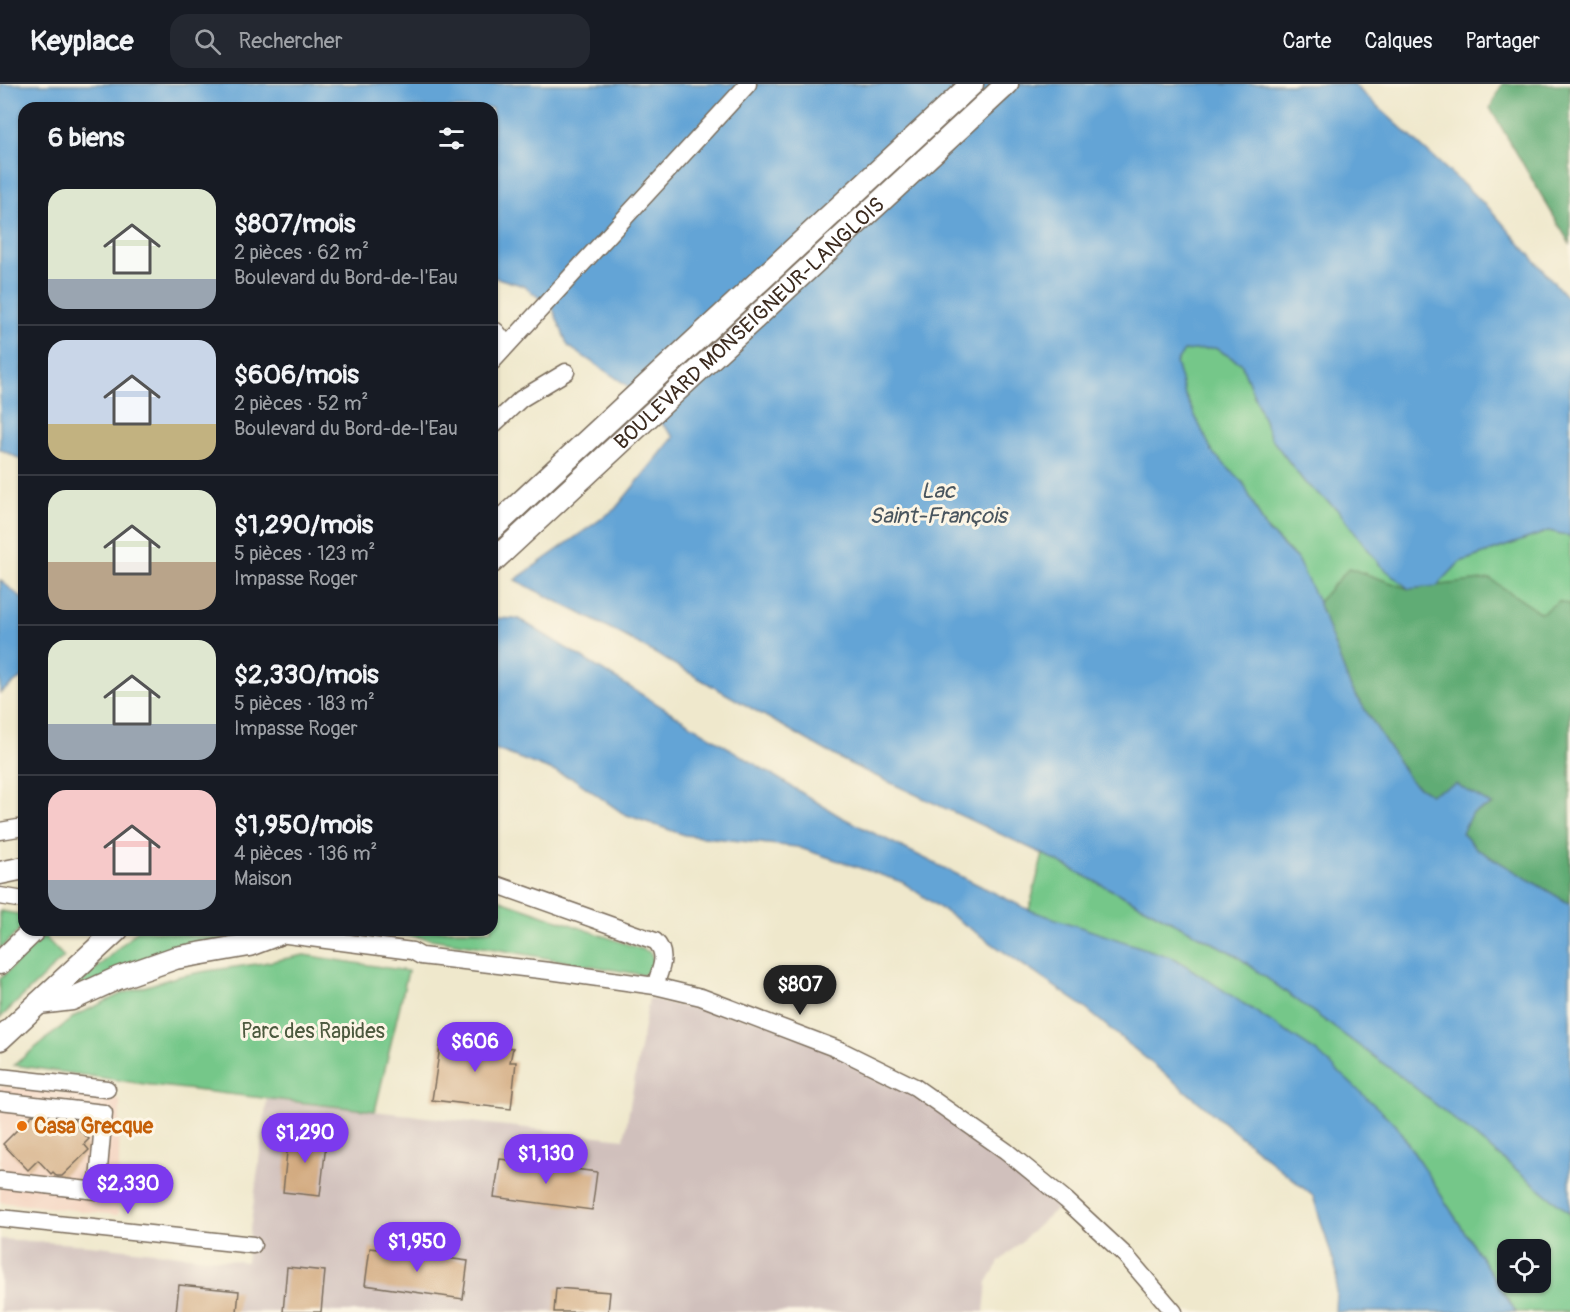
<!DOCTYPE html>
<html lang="fr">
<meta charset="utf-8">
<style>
body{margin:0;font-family:Pangolin,sans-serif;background:#242831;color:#f1f3f6;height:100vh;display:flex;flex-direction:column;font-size:22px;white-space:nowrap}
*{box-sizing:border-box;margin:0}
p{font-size:20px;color:#9ea1a6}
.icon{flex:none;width:33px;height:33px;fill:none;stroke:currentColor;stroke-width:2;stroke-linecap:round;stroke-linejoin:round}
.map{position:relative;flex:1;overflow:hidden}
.panel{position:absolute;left:18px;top:18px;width:480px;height:834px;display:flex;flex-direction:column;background:#171b24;border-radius:18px;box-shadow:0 2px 4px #0004}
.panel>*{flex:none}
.controls{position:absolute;left:1497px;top:1155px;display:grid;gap:12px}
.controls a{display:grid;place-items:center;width:54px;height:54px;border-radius:12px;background:#171b24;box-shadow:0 2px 4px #0004;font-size:30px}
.price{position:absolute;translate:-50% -51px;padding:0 14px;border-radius:21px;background:#7c3aed;color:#fff;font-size:20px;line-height:39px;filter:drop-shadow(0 2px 3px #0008)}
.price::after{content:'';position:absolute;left:50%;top:36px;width:18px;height:14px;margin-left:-9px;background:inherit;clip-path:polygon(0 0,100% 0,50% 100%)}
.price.selected{background:#222;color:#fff}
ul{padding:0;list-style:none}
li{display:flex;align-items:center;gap:18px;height:150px;padding:0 30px}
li+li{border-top:2px solid #363941}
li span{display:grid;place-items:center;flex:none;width:168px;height:120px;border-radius:18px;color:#555}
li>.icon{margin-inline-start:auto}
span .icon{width:72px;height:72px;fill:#fffc;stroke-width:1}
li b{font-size:26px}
h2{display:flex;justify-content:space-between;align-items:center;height:72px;padding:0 30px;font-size:26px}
header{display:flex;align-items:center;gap:36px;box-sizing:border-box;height:84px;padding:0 30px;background:#171b24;border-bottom:2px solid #363941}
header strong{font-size:28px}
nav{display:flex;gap:33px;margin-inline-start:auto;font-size:21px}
.search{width:420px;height:54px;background:#242831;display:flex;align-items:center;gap:15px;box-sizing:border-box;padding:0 21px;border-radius:18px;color:#9ea1a6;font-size:22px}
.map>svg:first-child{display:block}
</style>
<header>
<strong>Keyplace</strong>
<div class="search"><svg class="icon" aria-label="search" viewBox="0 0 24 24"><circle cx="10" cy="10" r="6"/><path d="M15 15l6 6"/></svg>Rechercher</div>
<nav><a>Carte</a><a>Calques</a><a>Partager</a></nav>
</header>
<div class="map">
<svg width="1570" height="1228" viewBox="0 0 1570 1228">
<rect width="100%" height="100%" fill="#fcf5e5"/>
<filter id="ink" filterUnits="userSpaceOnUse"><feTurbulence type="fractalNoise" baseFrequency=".0167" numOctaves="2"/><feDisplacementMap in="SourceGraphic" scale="12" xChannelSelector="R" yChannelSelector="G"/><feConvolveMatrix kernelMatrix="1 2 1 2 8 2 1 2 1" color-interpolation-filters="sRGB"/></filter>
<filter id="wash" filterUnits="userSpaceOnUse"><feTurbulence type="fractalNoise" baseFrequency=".008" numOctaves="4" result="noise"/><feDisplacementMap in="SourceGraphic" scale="24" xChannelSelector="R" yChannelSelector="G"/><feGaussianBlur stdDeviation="1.35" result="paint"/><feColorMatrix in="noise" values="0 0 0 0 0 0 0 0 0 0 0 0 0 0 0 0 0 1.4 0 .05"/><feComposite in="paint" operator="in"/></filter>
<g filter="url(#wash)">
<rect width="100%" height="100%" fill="#efe8cc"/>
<path fill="#f4d3c0" d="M0 1002 120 1015 118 1131 0 1118Z"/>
<path fill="#d0c0bc" d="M649 914 666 919 768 938 915 1003 1066 1116 999 1178 987 1198 984 1228H0V1155L89 1161 246 1178 267 1015 624 1055Z"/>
<path fill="#75c789" stroke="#587854" stroke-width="1.5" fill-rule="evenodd" d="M1215 264 1241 279 1271 354 1305 399 1338 426 1380 481 1437 502 1460 478 1549 447 1570 452V820L1350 602 1297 475 1266 444 1243 399 1213 369 1185 311 1176 279 1183 267Z
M1043 770 1234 870 1403 994 1570 1129V1228H1516L1396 1041 1029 826ZM1508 1166H1540V1198H1508Z
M492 813 650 868 654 877 650 886 643 891 495 865 372 846H492Z
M0 827 24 831V842L0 865Z
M138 846H147L235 856 72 907Z
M44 852 64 873 0 934V895Z
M304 871 408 887 375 1027 151 1001 14 981 75 932 121 910 176 893 207 887 263 879Z"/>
<path fill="#60ac75" stroke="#4e6b4a" stroke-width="1.5" d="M1502 0H1570V160L1490 24Z
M1349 484 1409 505 1490 495 1541 529 1559 517 1570 521V820L1477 765 1462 749 1471 730 1492 721 1430 710 1411 698 1350 602 1318 518Z"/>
<path fill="#63a4d6" stroke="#4f677a" stroke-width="1.5" d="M0 0H1353L1491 126 1570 217V452L1549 447 1460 478 1437 502 1409 505 1380 481 1338 426 1305 399 1271 354 1241 279 1215 264 1184 267 1176 279 1185 311 1213 369 1243 399 1266 445 1297 475 1318 518 1350 602 1411 698 1430 710 1456 700 1492 721 1471 730 1462 749 1477 765 1570 820V1129L1403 994 1234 870 1043 770 846 678 621 550 515 496 615 425 674 353 625 300 568 262 553 225 524 202 494 193 492 196V24H24V377L0 365Z
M0 496 24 516V592L0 609Z
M492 534 519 535 841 733 1029 826 1176 875 1317 968 1396 1041 1516 1228H1335L1337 1189 1313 1112 1080 920 902 798 797 763 684 751 624 730 574 695 492 664Z"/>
<g id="blocks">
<path fill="#d3ab81" d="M469 949 488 950 485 961 513 964 510 978H516L511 1025 432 1016 441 956 467 959Z
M32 1031 75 1036 79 1040 76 1042 89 1055 84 1060 89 1066 62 1092H57L53 1088 51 1090 38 1076 28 1086 3 1060Z
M289 1048 327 1052 320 1112 283 1108Z
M500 1075 597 1088 592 1126 494 1113Z
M370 1164 468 1177 463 1215 365 1201Z
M287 1183 325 1187 321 1228H283Z
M179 1201 239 1207 237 1228H176Z
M556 1204 610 1208 608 1228H554Z"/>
</g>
</g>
<g filter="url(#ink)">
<use href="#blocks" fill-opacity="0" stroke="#7a6c5b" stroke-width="1.5"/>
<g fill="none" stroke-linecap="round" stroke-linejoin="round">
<g stroke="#7a6c5b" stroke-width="19">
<path id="minor" d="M496 247 507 261
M492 278 748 0
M492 342 521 315 566 288
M0 747 24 743
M492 799 655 857C669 870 660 886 655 902
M0 812 24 816
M248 846 412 867 421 872 549 887 655 902 701 913 840 966 915 1003 1006 1067 1066 1116 1125 1171 1174 1228
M0 993 107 1005
M0 1017 104 1029 97 1107 0 1096
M0 1134 253 1161"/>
</g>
<g stroke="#7a6c5b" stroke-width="25">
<g id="highway">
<path d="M492 445 972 0"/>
<path id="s1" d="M492 478 1007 0"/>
<path d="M0 789 24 784"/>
<path d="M0 879 34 846"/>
<path d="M39 919 72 915 118 894 175 874 249 861 278 850 274 846"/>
<path d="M0 955 117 846"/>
</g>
</g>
<use href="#minor" stroke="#fff" stroke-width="16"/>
<use href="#highway" stroke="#fff" stroke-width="22"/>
</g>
</g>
<circle fill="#e8710a" stroke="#fcf5e5" stroke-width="2" cx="22" cy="1042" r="6"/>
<g text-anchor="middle" stroke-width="6" stroke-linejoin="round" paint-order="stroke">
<g font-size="21" fill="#3b2a1e" stroke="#fcf5e5">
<text dy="7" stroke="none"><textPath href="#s1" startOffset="351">BOULEVARD MONSEIGNEUR-LANGLOIS</textPath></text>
</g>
<g font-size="21" fill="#4c593e" stroke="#fcf5e5">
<text x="313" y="954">Parc des Rapides</text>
</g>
<g font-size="21" font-weight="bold" fill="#c56008" stroke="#fcf5e5" text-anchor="start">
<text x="34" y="1049">Casa Grecque</text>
</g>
<g font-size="22" font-style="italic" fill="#49555e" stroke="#fcf5e5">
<text x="938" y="414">Lac<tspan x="938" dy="25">Saint-François</tspan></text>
</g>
</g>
</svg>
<div class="controls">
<a><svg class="icon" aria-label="locate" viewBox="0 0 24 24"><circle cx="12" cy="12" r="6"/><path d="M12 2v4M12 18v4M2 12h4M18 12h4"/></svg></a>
</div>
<b class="price selected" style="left:800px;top:932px">$807</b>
<b class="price" style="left:475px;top:989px">$606</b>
<b class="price" style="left:305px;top:1080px">$1,290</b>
<b class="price" style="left:546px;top:1101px">$1,130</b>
<b class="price" style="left:128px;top:1131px">$2,330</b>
<b class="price" style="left:417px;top:1189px">$1,950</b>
<section class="panel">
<h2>6 biens<svg class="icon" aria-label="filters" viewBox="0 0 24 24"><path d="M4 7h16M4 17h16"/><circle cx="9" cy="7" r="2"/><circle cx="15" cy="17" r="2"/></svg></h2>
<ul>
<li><span style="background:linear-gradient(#dfe7d0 75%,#9aa5b1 0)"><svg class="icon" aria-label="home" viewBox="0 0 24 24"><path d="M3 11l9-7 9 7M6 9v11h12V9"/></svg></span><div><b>$807/mois</b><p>2 pièces · 62 m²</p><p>Boulevard du Bord-de-l'Eau</p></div></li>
<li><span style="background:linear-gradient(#c9d6e8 70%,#c2b280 0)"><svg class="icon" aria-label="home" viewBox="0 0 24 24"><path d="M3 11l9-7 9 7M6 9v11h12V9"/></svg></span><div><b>$606/mois</b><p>2 pièces · 52 m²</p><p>Boulevard du Bord-de-l'Eau</p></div></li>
<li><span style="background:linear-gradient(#dfe7d0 60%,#b9a48a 0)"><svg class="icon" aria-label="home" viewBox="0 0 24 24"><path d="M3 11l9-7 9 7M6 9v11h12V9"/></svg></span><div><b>$1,290/mois</b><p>5 pièces · 123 m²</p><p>Impasse Roger</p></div></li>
<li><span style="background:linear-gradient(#dfe7d0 70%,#9aa5b1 0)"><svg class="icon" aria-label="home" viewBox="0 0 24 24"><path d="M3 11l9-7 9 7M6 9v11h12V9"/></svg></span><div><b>$2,330/mois</b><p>5 pièces · 183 m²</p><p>Impasse Roger</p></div></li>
<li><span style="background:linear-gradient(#f6c9c9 75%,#9aa5b1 0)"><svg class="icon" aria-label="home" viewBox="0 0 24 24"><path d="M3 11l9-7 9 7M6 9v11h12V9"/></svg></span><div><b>$1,950/mois</b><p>4 pièces · 136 m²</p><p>Maison</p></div></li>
</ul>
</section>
</div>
